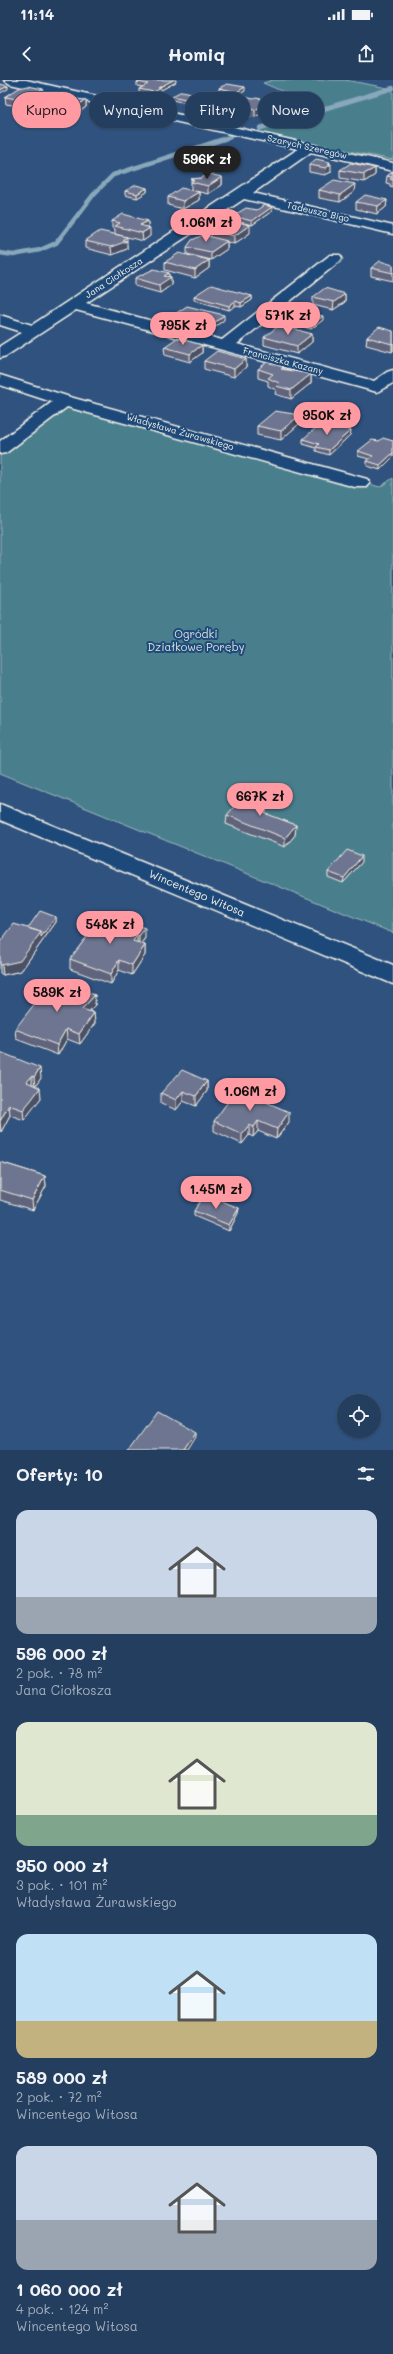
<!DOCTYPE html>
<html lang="pl">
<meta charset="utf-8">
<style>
body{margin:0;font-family:Mali,sans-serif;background:#2b4564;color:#f1f3f6;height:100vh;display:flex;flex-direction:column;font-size:15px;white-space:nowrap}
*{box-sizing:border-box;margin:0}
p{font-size:13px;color:#a3aebc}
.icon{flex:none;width:22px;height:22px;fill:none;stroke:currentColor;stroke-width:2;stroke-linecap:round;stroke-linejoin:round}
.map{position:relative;height:1370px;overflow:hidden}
.sheet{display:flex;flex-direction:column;background:#233e5e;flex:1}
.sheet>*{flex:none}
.guide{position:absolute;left:12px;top:12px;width:369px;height:36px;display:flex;gap:8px}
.controls{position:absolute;left:337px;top:1314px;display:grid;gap:8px}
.controls a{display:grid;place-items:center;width:44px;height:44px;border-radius:50%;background:#233e5e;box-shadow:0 1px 3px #0004,0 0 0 1px #405773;font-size:20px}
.price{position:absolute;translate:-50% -34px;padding:0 9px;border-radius:14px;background:#ff9aa2;color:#111;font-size:13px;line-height:26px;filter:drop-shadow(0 1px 2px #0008)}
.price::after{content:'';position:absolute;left:50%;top:24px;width:12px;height:9px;margin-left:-6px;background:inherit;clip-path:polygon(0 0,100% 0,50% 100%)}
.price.active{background:#222;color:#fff}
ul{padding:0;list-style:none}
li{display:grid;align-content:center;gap:8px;height:212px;padding:0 16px}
li span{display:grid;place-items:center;height:124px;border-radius:12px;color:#555}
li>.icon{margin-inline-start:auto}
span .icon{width:72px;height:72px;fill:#fffc;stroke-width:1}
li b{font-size:17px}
h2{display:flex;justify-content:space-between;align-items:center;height:48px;padding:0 16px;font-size:17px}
.tag{padding:0 14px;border-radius:18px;background:#233e5e;box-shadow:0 1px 3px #0004,0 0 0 1px #405773;font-size:14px;line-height:36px}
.tag.active{background:#ff9aa2;color:#111}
.status{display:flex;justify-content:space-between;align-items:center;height:28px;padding:0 20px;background:#233e5e;direction:ltr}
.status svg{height:11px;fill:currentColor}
header{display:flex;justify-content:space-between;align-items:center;height:52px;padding:0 16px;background:#233e5e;font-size:18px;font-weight:700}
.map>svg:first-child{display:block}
</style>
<div class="status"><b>11:14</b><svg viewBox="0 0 49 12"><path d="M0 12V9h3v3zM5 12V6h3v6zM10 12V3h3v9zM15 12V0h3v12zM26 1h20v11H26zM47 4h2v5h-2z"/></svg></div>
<header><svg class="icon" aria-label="back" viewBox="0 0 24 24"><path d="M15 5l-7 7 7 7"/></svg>Homiq<svg class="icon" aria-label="share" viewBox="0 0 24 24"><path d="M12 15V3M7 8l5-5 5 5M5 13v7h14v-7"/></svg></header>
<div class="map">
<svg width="393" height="1370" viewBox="0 0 393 1370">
<rect width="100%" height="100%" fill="#2f527e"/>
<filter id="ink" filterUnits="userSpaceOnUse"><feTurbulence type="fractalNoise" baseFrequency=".025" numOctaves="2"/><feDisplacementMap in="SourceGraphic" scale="8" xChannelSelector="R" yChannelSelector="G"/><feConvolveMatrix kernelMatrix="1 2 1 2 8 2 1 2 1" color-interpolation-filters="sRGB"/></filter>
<g filter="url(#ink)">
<path fill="#497f8d" stroke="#9eb8ba" d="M273 0H345L393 9V80L256 52 316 26 263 3Z
M64 321 380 407 393 398V853L0 693V369Z"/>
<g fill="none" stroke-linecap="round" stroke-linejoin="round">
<path stroke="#89a8bc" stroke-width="4.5" d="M260 48 393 8
M0 173 13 175 40 170 56 163 94 114 113 95 230 57"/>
<g stroke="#f4f1e8" stroke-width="3">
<path id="street" d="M4 0H26L393 83V91L311 72 253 113 393 146V154L244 119 86 223 222 260 330 175H340L342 178 340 181 237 264 374 301 387 292 393 290V303L377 312 76 230 6 276 0 278V266L22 252 0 245V235L32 245 298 69 10 4Z
M0 295 70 317 367 399 370 403 367 407H355L67 327 6 373 0 374V361L52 322 0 305Z"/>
</g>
<g stroke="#f4f1e8" stroke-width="3">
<path id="secondary" d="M0 724 393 885V904L0 740Z"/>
</g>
<use href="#street" fill="#1f4a7a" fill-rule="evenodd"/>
<use href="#secondary" fill="#1f4a7a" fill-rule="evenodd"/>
</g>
<path fill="#5e647c" stroke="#f4f1e8" d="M137 2H176L161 10V12L154 16 139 13V9L143 7 137 6Z
M219 8 245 11 237 15 219 12Z
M43 9 44 16 24 27 6 24 5 17Z
M172 16 221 19V23L211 28 172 20Z
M86 20V27L79 32 73 30 69 33 56 31 54 29V22Z
M271 21 270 28 255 37 232 33V26Z
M329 84 331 92 325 95 309 92V85Z
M375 88V95L364 102 340 98V90Z
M393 93V107L390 106V104L386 103 387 96Z
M222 97V105L208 114 191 110V99Z
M147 108V112L137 118 125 115V111Z
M319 110 354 112 340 122 319 118Z
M199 112V120L183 129 168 125V117Z
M387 120 386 127 377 134 356 129V122Z
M257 130 272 131 252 145 233 140V136Z
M112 141H148V147L150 156 143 161 115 154V149L112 148Z
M212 147 250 153 234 164 227 162V169L211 180 187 174V167L211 157V151L212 150Z
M85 161 127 165V169L112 175 85 168Z
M209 180V188L195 198 165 190V182Z
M393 185V201L371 196V188Z
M169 193V197H171V205L160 213 135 206V198Z
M345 214V222L333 230 313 225V217Z
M194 216H252V220L241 227 235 226 229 230 194 220Z
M175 234 224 240 213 248 175 238Z
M284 238 323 240 311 249 284 242Z
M393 251V271L392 272 366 265 367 257Z
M312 254V262L297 274 264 265V257Z
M202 265V273L190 282 165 275 164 267Z
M246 279V287L234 297 204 289V281Z
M283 287V289L311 294V303L291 319 275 314 276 310 268 306V301L258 298V289Z
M300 343 281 360 257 355V346Z
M322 348 351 350 350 355 329 375 316 371V368L303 364V359Z
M379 361H393V377L380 390 367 386V381L369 379 358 376V371Z
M267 722 266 732 265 734 296 745 295 755 285 767 226 744 227 735Z
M362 782 343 803 328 797V792Z
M104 834 145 858 141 864 145 865V875L132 895 119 890 111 904 70 889V879Z
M56 837V842L21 891 3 895 0 893V862L28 848Z
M95 915V925L89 931 94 933 95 943 80 964 67 959 58 975 16 959 15 949Z
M0 972 41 998 35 1006 41 1018 32 1029 24 1040 10 1035 1 1052 0 1051Z
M207 1001V1011L196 1026 183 1021 176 1030 161 1023V1013Z
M269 1023 289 1042 276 1059 258 1051 253 1057 249 1055 242 1064 214 1051V1041Z
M0 1082 45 1096 46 1106 33 1130 0 1120Z
M239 1128 238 1133 229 1151 194 1136V1131Z"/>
<path fill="#4c5165" stroke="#f4f1e8" d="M173 0H176V2L161 10V12L154 16V12L158 8Z
M8 6V9L0 13V10Z
M245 7V11L237 15V12Z
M43 9 44 16 24 27V20Z
M221 19V23L211 28V25Z
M86 20V27L79 32 78 25Z
M271 21 270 28 255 37V30Z
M73 24V30L69 33 68 26Z
M330 82 329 85 331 84V92L325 95 326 88 328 84Z
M375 88V95L364 102V94Z
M222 97V105L208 114V106Z
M355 104 354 112 340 122V115Z
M147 108V112L137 118V114Z
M199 112V120L183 129V121Z
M387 120 386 127 377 134 378 126Z
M272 127V131L252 145V141Z
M148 141V148L140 153V145Z
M250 145V153L234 164V156Z
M150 148V156L143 161 142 153Z
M127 157V169L112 175 111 167Z
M227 161V169L211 180V172Z
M209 180V188L195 198V190Z
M169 193V198L171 197V205L160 213 159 205 164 196Z
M345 214V222L333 230 334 222Z
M252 216V220L241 227V223Z
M235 221V226L229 230V226Z
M224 235V240L213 248V244Z
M323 236V240L311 249V245Z
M312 254V262L297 274V266Z
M393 263V271L392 272V264Z
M202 265V273L190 282V274Z
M246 279V287L234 297V289Z
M311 294V303L291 319V310Z
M300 335V343L281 360V351Z
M351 350 350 355 329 375V370Z
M393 373V377L380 390V385Z
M267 722 266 732 258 741 259 731Z
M296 745 295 755 285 767V758Z
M362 776V782L343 803 344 798Z
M56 837V842L21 891 3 895 2 885 41 852Z
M145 848V858L139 866V856Z
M137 855V865L133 861Z
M145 865V875L132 895V885Z
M119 880V890L111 904V894Z
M95 915V925L82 939V929Z
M94 933 95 943 80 964 79 954Z
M66 949 67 959 58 975 57 965Z
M40 988 41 998 35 1007 34 997Z
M32 996V1006L27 1002Z
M207 1001V1011L196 1026V1016Z
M40 1008 41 1018 24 1040 23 1030Z
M183 1011V1021L176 1030V1020Z
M270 1016 269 1026 266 1022Z
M9 1025 10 1035 1 1052 0 1041Z
M289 1032V1042L276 1059 277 1049Z
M258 1041V1051L253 1057 254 1047Z
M249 1045V1055L242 1064V1054Z
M45 1096 46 1106 33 1130 32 1120Z
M239 1128 238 1133 229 1151V1145Z
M195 1352V1357L187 1370H183Z"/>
<path fill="#6d7490" stroke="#f4f1e8" d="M141 0H173L158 8H161L154 12 139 9 148 4 137 2Z
M0 4 8 6 0 10Z
M227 4 245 7 237 12 219 8Z
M28 6 43 9 24 20 5 17 19 8Z
M182 11 221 19 211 25 172 16Z
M244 17 254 19 256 18 271 21 255 30 232 26Z
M63 18 86 20 78 25 73 24 68 26 55 24 54 22Z
M316 79 330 82 328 84H331L326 88 309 85Z
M351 83 375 88 364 94 340 90Z
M391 93H393V100L390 99 392 97 387 96Z
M209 94 222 97 208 106 191 102 194 100 191 99 201 98Z
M334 100 355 104 340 115 319 110Z
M136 105 147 108 137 114 125 111Z
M181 108 199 112 183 121 168 117Z
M365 115 387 120 378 126 356 122Z
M264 125 272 127 252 141 233 136 246 128 257 130Z
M123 134 148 141 140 145 150 148 142 153 115 146 120 143 112 141Z
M227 140 250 145 234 156 211 151 215 148 212 147Z
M100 151 127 157 123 160 127 161 111 167 85 161Z
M203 155 227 161 211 172 187 167 192 160Z
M179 173 209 180 195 190 165 182Z
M380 181 393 185V193L371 188Z
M154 189 169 193 164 196 171 197 159 205 135 198Z
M211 205 252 216 241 223 235 221 229 226 194 216Z
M325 208 345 214 334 222 313 217Z
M187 226 224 235 213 244 175 234Z
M297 229 323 236 311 245 284 238Z
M280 245 312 254 297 266 264 257Z
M379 247 393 251V263L392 264 367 257Z
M177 258 202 265 190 274 164 267Z
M217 271 246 279 234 289 204 281Z
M267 282 283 287 281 289 311 294 291 310 276 306 279 303 268 298 273 294 258 289Z
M275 331 300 335 281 351 257 346Z
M327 344 351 350 329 370 316 367 319 364 303 359 317 347 322 348Z
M383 358 393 361V373L380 385 367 381 373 376 358 371 372 360 379 361Z
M245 714 267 722 259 731 296 745 285 758 227 735Z
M347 770 362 776 344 798 328 792Z
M40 831 56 837 41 857V852L28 848Z
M104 834 145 848 139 856 137 855 133 861 145 865 132 885 119 880 111 894 70 879Z
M14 844 41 852 20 881 2 885 0 884V862Z
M53 900 95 915 82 929 94 933 79 954 66 949 57 965 15 949Z
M0 972 40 988 34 997 32 996 27 1002 40 1008 32 1019 23 1030 9 1025 0 1041Z
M182 990 207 1001 196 1016 183 1011 176 1020 161 1013Z
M237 1009 251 1015 256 1009 270 1016 266 1022 289 1032 277 1049 258 1041 254 1047 249 1045 242 1054 214 1041Z
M0 1082 45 1096 32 1120 0 1110Z
M204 1114 239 1128 229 1145 194 1131Z
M157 1331 195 1352 183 1370H129Z"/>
</g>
<g text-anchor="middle" stroke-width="4" stroke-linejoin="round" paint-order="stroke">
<g font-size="9" fill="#f4f1e8" stroke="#1f4a7a">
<text transform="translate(307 67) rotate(13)" y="3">Szarych Szeregów</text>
<text transform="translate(318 132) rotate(13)" y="3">Tadeusza Bigo</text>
<text transform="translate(114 198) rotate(-33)" y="3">Jana Ciołkosza</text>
<text transform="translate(283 281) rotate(15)" y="3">Franciszka Kazany</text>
<text transform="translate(180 352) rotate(16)" y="3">Władysława Żurawskiego</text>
</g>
<g font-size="11" fill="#dae0da" stroke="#1f4a7a">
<text x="196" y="558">Ogródki<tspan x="196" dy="13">Działkowe Poręby</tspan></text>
</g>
<g font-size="11" fill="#f4f1e8" stroke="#1f4a7a">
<text transform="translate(197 813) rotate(23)" y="4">Wincentego Witosa</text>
</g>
</g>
</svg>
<div class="controls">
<a><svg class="icon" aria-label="locate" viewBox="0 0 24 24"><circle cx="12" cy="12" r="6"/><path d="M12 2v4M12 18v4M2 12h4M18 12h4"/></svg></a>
</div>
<b class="price active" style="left:207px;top:100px">596K zł</b>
<b class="price" style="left:206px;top:163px">1.06M zł</b>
<b class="price" style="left:288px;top:256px">571K zł</b>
<b class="price" style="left:183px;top:266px">795K zł</b>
<b class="price" style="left:327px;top:356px">950K zł</b>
<b class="price" style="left:260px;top:737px">667K zł</b>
<b class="price" style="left:110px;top:865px">548K zł</b>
<b class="price" style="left:57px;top:933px">589K zł</b>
<b class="price" style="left:250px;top:1032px">1.06M zł</b>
<b class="price" style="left:216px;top:1130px">1.45M zł</b>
<div class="guide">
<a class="tag active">Kupno</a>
<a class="tag">Wynajem</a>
<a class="tag">Filtry</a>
<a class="tag">Nowe</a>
</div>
</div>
<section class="sheet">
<h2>Oferty: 10<svg class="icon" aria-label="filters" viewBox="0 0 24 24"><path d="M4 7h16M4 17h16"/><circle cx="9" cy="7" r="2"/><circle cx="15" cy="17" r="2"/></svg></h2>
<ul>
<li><span style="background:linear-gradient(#c9d6e8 70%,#9aa5b1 0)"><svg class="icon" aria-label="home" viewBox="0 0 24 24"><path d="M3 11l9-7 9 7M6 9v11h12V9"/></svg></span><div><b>596 000 zł</b><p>2 pok. · 78 m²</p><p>Jana Ciołkosza</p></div></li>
<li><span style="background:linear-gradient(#dfe7d0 75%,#7fa58c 0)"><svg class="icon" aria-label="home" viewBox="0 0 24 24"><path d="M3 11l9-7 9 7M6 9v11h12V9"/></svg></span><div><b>950 000 zł</b><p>3 pok. · 101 m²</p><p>Władysława Żurawskiego</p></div></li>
<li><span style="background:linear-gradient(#bfe0f5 70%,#c2b280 0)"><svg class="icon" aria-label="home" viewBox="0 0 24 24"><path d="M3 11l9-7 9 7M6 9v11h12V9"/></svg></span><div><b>589 000 zł</b><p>2 pok. · 72 m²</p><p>Wincentego Witosa</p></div></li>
<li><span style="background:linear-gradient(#c9d6e8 60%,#9aa5b1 0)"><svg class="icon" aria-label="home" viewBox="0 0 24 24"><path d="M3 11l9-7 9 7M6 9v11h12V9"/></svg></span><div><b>1 060 000 zł</b><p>4 pok. · 124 m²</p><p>Wincentego Witosa</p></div></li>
</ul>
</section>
